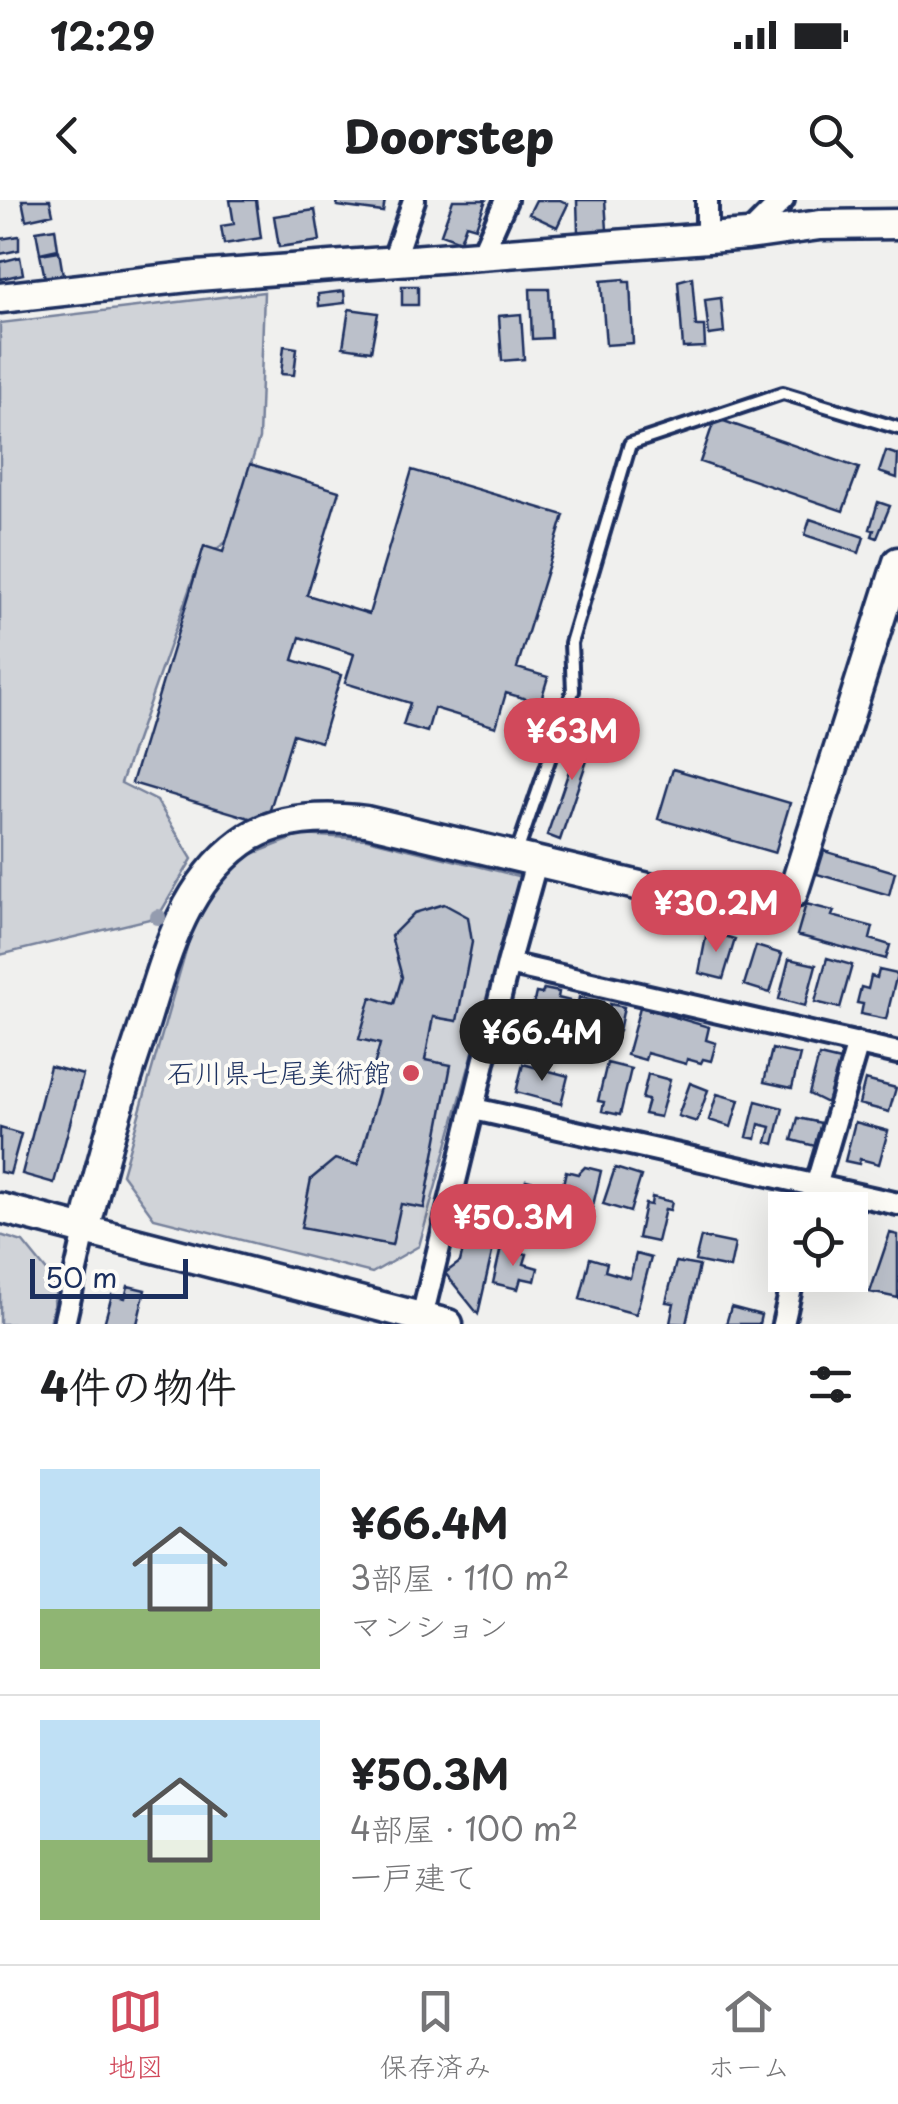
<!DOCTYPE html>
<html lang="ja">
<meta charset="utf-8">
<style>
body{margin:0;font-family:"Playpen Sans","Klee One",sans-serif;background:#f2f2f2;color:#202124;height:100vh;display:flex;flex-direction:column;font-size:38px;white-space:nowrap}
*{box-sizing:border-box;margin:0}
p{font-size:32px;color:#757577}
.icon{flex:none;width:55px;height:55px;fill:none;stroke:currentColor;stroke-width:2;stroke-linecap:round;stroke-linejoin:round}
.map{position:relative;height:1124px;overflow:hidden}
.panel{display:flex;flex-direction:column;background:#fff;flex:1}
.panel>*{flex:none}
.fabs{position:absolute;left:768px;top:992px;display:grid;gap:20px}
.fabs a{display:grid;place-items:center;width:100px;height:100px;border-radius:0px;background:#fff;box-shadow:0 10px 40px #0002;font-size:50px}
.scale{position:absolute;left:30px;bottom:25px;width:158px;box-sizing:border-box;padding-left:10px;border:5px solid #1b2f5e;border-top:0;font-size:28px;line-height:35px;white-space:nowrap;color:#1b2f5e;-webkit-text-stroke:8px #fdfcf7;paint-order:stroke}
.price{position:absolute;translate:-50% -85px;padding:0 22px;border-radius:35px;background:#d1495b;color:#fff;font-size:32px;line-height:65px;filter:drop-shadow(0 2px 5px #0008)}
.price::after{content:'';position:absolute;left:50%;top:60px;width:30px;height:22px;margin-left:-15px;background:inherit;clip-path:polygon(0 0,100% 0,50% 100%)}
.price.on{background:#222;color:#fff}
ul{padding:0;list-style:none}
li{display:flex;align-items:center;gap:30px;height:250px;padding:0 40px}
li+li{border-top:2px solid #e0e0e0}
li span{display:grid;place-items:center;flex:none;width:280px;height:200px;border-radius:0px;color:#555}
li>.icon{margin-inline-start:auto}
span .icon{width:120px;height:120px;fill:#fffc;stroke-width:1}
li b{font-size:42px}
h2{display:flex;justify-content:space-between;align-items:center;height:120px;padding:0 40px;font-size:42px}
.status{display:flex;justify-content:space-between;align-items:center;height:70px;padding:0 50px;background:#fff;direction:ltr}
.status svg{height:28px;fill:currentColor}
header{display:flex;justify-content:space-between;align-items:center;height:130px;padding:0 40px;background:#fff;font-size:45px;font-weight:800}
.dock{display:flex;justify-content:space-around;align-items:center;height:140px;border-top:2px solid #e0e0e0;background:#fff;font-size:28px;color:#757577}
.dock a{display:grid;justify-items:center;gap:5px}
.dock .on{color:#d1495b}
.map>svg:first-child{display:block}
</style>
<div class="status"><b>12:29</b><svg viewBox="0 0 49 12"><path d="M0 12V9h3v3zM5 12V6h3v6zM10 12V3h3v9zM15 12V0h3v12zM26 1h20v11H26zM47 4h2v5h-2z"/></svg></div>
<header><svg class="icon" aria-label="back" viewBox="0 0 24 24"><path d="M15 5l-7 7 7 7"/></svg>Doorstep<svg class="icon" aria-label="search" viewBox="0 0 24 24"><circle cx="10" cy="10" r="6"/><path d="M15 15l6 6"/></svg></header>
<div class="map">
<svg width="898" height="1124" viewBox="0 0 898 1124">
<rect width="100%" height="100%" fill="#f0f0ee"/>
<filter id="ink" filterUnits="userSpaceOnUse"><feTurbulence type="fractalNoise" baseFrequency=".01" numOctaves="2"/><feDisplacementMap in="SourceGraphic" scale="20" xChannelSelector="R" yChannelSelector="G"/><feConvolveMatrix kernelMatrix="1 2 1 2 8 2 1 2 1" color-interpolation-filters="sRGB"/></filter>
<g filter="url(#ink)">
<path fill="#d0d3d8" stroke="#76819b" stroke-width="2.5" d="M264 92 259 239 226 342 199 362 121 583 157 601 192 659 158 717 0 755V123Z
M302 635 367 639 522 677 419 1046 372 1073 154 1018 122 974 197 712 242 658Z
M0 1035 23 1042 57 1084 50 1124H0Z"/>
<path fill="#bbc0ca" stroke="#1b2f5e" stroke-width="2.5" d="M22 0H50L53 14 26 20Z
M230 0H256L261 38 224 44 221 26 234 24Z
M338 0H385L383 12 337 6Z
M453 0H486L476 27 466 24 460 41 441 34Z
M536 0H560L568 4 557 27 529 14Z
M577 0H605L607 30 578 32Z
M315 10 320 41 279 47 274 16Z
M55 28 58 49 40 53 36 31Z
M19 36V50L0 54V39Z
M59 51 63 75 45 78 40 54Z
M20 57 23 74 0 79V62Z
M692 77 696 126H704L705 147 683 148 678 81Z
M624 79V82H630L633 143 606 145 601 81Z
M402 86H418V105H402Z
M530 89H549L551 138 532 139Z
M344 91 345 103 319 106 318 94Z
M721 98 724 133 709 135 705 100Z
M349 109 378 113 371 151 343 147Z
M521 114 524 159 502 161 499 116Z
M284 146 297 148 294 175 281 174Z
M715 218 859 268 843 311 700 262Z
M886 251 898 255 897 278 879 272Z
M250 264 339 291 307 395 369 414 412 270 564 315 517 468 548 477 540 503 506 493 496 527 434 508 427 532 403 525 410 503 345 483 354 454 300 437 293 460 341 475 321 542 293 534 266 623 132 583 204 346 223 352Z
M878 302 890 306 877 338 872 336 874 330 870 329Z
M810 319 864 337 859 353 805 335Z
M584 527 597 531 560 640 547 635Z
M673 569 790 603 775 653 658 619Z
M824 651 895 672 889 695 817 674Z
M444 704 468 717 472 742 457 821 433 817 425 860 451 865 424 1008 401 1004 392 1045 301 1028 311 979 335 959 358 965 381 884 370 881 380 844 359 839 371 797 394 804 402 777 391 736 414 713Z
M806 704 834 711 832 716 873 727 870 739 890 745 886 759 797 735Z
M707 731 735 739 723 779 699 773Z
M756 746 782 754 770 793 744 785Z
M827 758 852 765 840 808 815 802Z
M789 759 816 765 805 806 779 799Z
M879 770 897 774 886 819 861 814 863 804 857 803 861 787 868 789 871 776 877 778Z
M544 789 559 792 558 798 578 803 579 797 603 802 591 852 586 851 584 857 565 853 568 840 527 831 536 793 542 794Z
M610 804 624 807 619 831 606 828Z
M640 807 709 827 706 840 716 843 711 861 703 859 701 863 687 859 686 864 647 853 645 860 627 855Z
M772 849 800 855 792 888 764 882Z
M819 856 840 861 827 903 809 894Z
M607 863 631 869 620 915 602 911 604 902 598 901Z
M523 864 568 876 561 904 516 892Z
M50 866 83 875 54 983 22 974Z
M648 874 670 880 660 917 644 914 648 900 642 899Z
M865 880 896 888 889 912 859 904Z
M690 883 708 890 697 922 678 916Z
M717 894 739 900 731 927 709 920Z
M756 901 783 908 774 944 767 942 771 927 759 924 756 939 747 937Z
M798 918 821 923 815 946 792 940Z
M855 922 888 931 879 964 860 959 859 964 845 961Z
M0 928 21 934 10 974 0 972Z
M585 967 601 971 589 1023 556 1015 566 971 578 974Z
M615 968 641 976 630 1012 603 1004Z
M526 980 550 986 543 1015 519 1010Z
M652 997 672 1002 670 1010 665 1009 657 1042 638 1038 645 1004 651 1005Z
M472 1012 500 1018 478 1114 445 1073 460 1062Z
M890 1033 898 1035V1098L870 1092Z
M701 1037 735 1044 730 1068 695 1061Z
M501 1047 527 1054 524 1064 538 1068 535 1081 521 1078 518 1089 493 1083Z
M636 1054 651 1058 636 1114 580 1099 590 1058 607 1063 605 1071 630 1078Z
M676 1062 699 1066 686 1124 670 1123 674 1103 666 1102Z
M128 1086 145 1090 137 1124H104L112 1095 125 1098Z
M731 1107 761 1115 759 1124H726Z"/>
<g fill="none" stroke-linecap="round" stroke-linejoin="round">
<g stroke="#1b2f5e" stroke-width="18">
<path id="lane" d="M517 652 573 491 571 443 630 244 783 193 898 228"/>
</g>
<g stroke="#1b2f5e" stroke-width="28">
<path id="street" d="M748 35 783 0
M707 38V0
M481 56 506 0
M393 61 414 0
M508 764 898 853
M474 909 898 1004
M809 1010 858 843
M422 1117 508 764 536 663
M64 1124 85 1031
M783 1124 794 1075"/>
</g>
<g stroke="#1b2f5e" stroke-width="35">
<path id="secondary" d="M0 98 197 76 748 35 820 25 898 24
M0 1008 448 1124
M85 1031C100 966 118 904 139 841 162 770 178 689 242 642 276 617 326 616 366 621L754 713 793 693 898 362"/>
</g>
<use href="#lane" stroke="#fdfcf7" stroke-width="10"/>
<use href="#street" stroke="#fdfcf7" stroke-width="20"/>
<use href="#secondary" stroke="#fdfcf7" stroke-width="28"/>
</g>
<g fill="#949caf">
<circle cx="158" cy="717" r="8"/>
<circle cx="57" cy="1084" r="8"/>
</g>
</g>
<circle fill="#d1495b" stroke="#fdfcf7" stroke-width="4" cx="411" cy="873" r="10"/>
<g text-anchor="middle" stroke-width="8" stroke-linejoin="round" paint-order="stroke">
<g font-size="28" fill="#1b2f5e" stroke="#fdfcf7" text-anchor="end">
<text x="391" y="883">石川県七尾美術館</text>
</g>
</g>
</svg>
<div class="fabs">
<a><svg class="icon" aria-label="locate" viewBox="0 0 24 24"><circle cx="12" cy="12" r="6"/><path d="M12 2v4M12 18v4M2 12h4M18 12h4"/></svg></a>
</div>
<div class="scale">50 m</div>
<b class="price" style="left:572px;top:583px">¥63M</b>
<b class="price" style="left:716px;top:755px">¥30.2M</b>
<b class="price on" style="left:542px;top:884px">¥66.4M</b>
<b class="price" style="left:513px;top:1069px">¥50.3M</b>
</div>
<section class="panel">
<h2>4件の物件<svg class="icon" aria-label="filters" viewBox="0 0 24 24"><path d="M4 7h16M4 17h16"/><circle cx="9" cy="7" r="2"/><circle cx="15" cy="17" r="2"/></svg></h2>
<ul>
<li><span style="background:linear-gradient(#bfe0f5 70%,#8fb573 0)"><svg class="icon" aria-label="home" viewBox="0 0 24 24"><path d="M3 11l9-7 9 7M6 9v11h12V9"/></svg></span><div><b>¥66.4M</b><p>3部屋 · 110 m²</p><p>マンション</p></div></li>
<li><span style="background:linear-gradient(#bfe0f5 60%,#8fb573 0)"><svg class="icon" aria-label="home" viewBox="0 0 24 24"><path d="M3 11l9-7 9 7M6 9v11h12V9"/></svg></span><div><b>¥50.3M</b><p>4部屋 · 100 m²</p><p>一戸建て</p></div></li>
</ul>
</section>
<nav class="dock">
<a class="on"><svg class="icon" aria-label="map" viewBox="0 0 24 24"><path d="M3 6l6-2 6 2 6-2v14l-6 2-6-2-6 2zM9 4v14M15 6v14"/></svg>地図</a>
<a><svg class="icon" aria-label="saved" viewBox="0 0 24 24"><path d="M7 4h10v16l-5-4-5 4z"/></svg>保存済み</a>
<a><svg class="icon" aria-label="home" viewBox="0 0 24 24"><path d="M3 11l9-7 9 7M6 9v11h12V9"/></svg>ホーム</a>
</nav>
